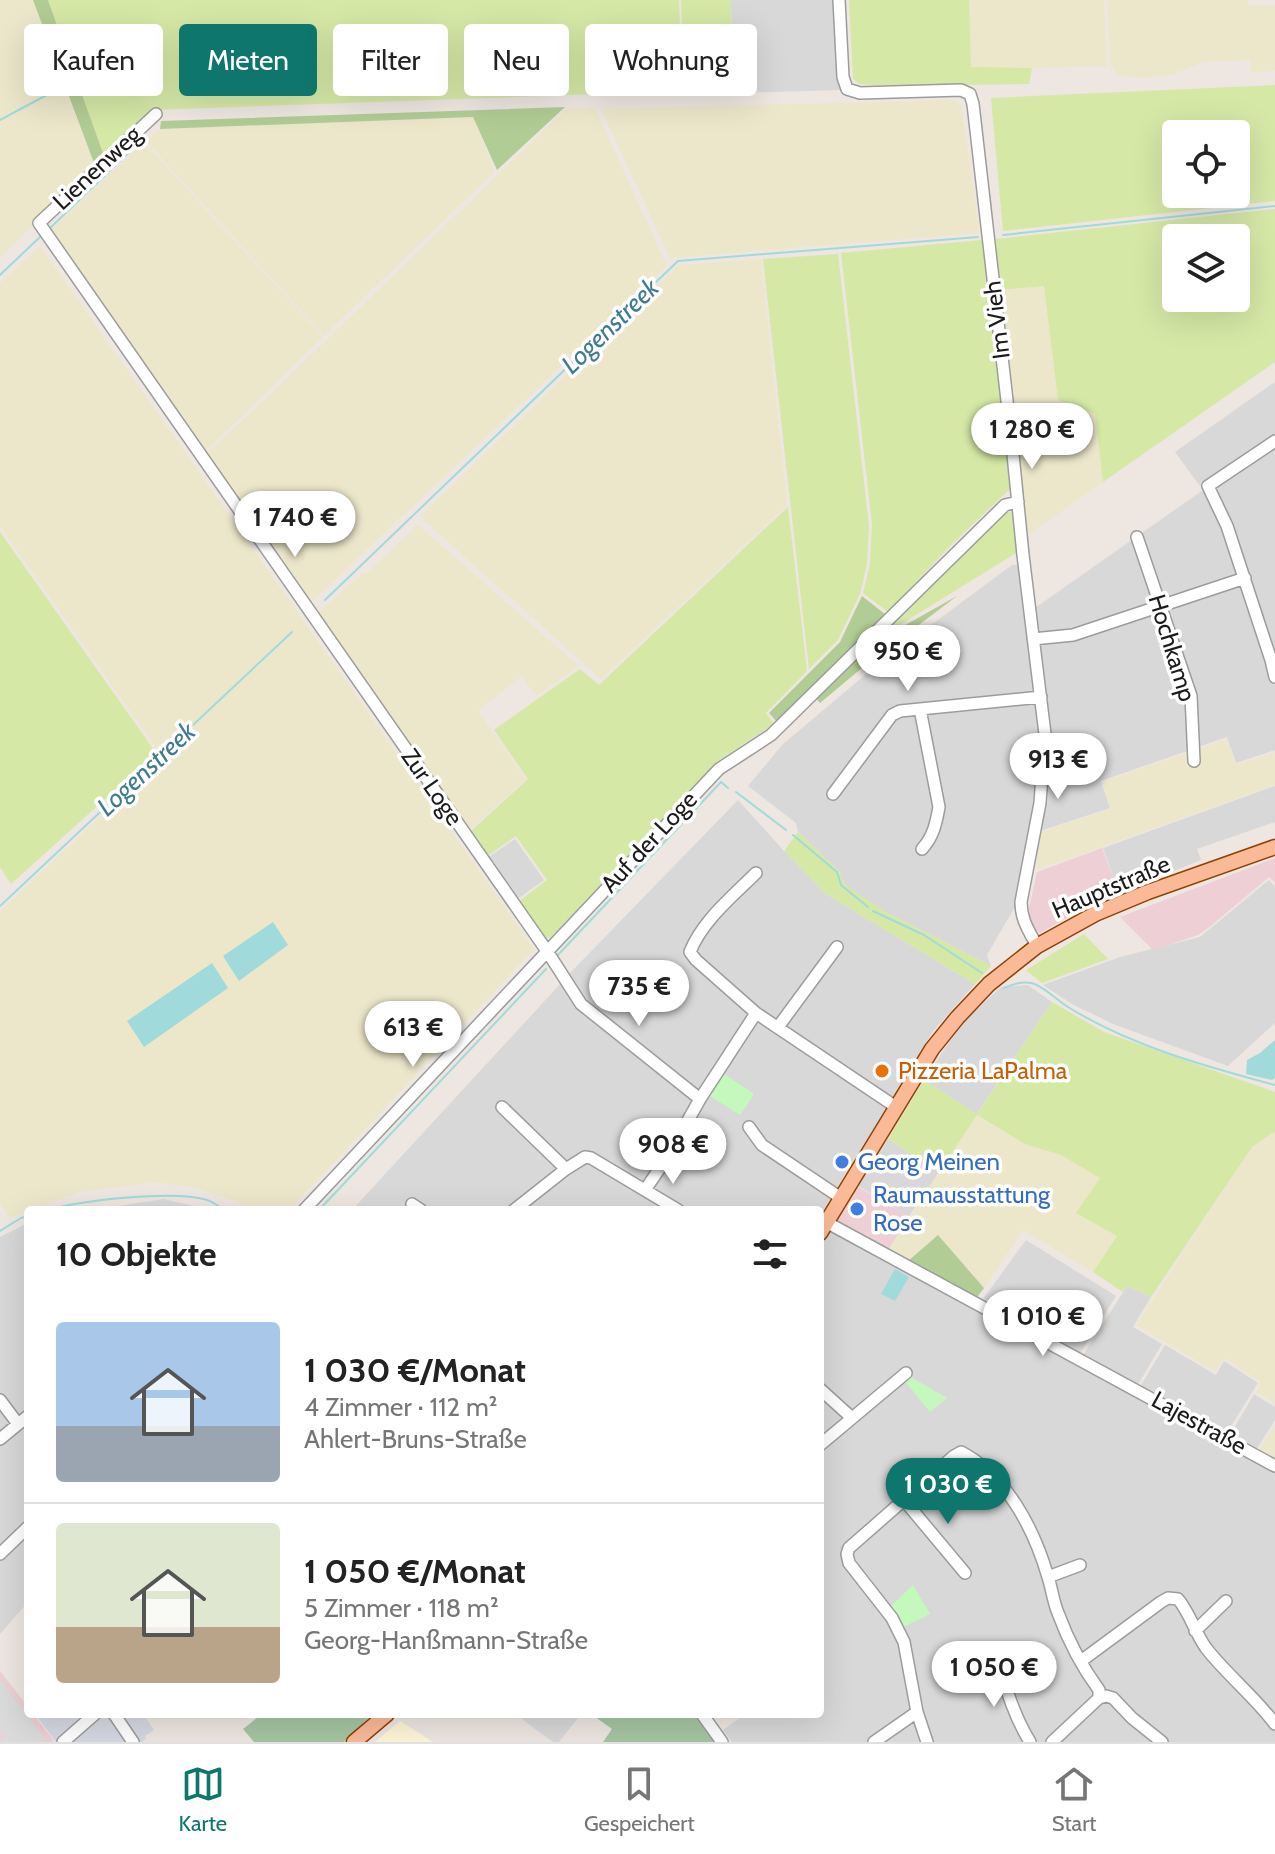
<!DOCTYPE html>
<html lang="de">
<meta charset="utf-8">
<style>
body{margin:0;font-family:Cabin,sans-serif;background:#f6f6f6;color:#222;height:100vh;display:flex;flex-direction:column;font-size:30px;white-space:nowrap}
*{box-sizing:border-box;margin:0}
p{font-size:26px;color:#767676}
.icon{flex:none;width:44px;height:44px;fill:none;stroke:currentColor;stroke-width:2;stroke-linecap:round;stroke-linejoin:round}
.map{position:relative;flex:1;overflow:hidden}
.panel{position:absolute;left:24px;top:1206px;width:800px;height:512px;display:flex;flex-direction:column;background:#fff;border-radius:8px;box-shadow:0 8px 32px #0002}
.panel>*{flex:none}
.hud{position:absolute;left:24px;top:24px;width:800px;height:72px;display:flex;gap:16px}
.tools{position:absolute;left:1162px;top:120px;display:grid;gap:16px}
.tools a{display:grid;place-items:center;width:88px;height:88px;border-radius:8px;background:#fff;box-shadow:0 8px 32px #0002;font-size:40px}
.price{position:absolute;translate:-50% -68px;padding:0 18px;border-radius:28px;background:#fff;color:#222;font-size:26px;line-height:52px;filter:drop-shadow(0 2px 4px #0008)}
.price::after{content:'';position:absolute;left:50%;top:48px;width:24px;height:18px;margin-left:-12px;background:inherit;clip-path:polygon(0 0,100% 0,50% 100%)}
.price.active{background:#0f766e;color:#fff}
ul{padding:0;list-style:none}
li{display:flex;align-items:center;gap:24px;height:200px;padding:0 32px}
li+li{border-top:2px solid #e0e0e0}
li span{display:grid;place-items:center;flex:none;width:224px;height:160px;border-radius:8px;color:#555}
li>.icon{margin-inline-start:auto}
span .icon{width:96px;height:96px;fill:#fffc;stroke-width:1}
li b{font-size:34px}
h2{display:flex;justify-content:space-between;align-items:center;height:96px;padding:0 32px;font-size:34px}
.tag{padding:0 28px;border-radius:8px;background:#fff;box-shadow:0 8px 32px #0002;font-size:28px;line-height:72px}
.tag.active{background:#0f766e;color:#fff}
.tabs{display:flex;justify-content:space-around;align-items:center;height:112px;border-top:2px solid #e0e0e0;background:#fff;font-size:22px;color:#767676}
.tabs a{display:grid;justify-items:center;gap:4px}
.tabs .active{color:#0f766e}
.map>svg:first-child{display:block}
</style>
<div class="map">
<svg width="1275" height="1742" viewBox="0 0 1275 1742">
<rect width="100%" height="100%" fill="#ede6e1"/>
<path fill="#d9d8d8" d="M731 0H836L841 90 733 93Z
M1275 382V750L1236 763 1227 737 1190 750 1101 781 1110 808 1040 831 1048 800V735L1035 608 1203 490 1175 452Z
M1012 565H1019L1040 732 1039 797 1017 903 987 955 991 966 884 911 845 885 839 871 798 832 796 823 748 786 783 744 877 665Z
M1275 786V822L1197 849 1201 860 1119 893 1103 848Z
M738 800 784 851 826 894 975 984 934 1030 820 1215V1210H352L574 969Z
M515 839 544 880 516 900 487 858Z
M1269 880 1275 887V1023L1228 1066 1113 1024 1072 1004 1043 985 1120 957 1200 937Z
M1028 985 1052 1002 976 1115 924 1080 961 1024 1001 987Z
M888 1139 939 1172 909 1216 858 1186Z
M164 1199 210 1210H91Z
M28 1223V1602L0 1634V1237Z
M829 1228 1275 1471V1742H732L723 1730 745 1714H820V1243Z
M1026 1240 1116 1296 1080 1353 983 1299Z
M1127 1286 1151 1297 1133 1327 1162 1344 1137 1386 1084 1354Z
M1165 1345 1216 1375 1224 1361 1258 1383 1226 1434 1140 1387Z
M1254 1394 1275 1407V1420L1256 1450 1230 1435Z
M515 1714H581L559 1742H553Z"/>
<path fill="#eecfd5" d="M1102 848 1119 893 1081 910 1040 933 1033 927 1028 913 1037 872Z
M1275 858V883L1269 877 1212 925 1198 935 1153 950 1120 917Z
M858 1187 909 1216 889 1249 837 1221Z
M0 1671 28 1707V1714H33L54 1741 52 1742H0Z"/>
<path fill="#fff6d8" d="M400 1721 433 1742H375Z"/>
<path fill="#ece7cb" d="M0 0H33L94 163 0 258Z
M969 0H1104L1107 66 1032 68H971Z
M1107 0H1248V5L1275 6V71L1251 72 1250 59 1240 61H1206L1174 74 1147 78 1122 76 1114 71 1110 62Z
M954 100 961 105 980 233 670 258 601 109Z
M595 108 667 266 311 602 206 454 260 404 566 109Z
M474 117 494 172 324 336 146 141 160 129Z
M144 142 323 337 205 452 52 229Z
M40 246 534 949 289 1210H260L194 1187 154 1182 80 1192 9 1218 0 1203V911L163 758 0 526V283Z
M761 259 787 505 601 679 420 517 679 265Z
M1044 285 1058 400 1095 414 1103 482 1025 537 997 290Z
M418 525 579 666 536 696 522 676 478 710 526 779 469 830 317 614 364 572 366 574Z
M1227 739 1236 765 1275 752V785L1037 870 1040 832 1110 809 1102 782Z
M976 1115 1025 1144 1061 1155 1101 1178 1117 1236 1093 1272 1023 1230 984 1288 938 1235 907 1262 889 1249Z
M1275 1131V1404L1256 1392 1261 1382 1224 1358 1215 1371 1136 1325 1252 1147Z
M1275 1424V1461L1258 1451Z"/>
<path fill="#d5e8a6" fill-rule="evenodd" d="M48 0H679L682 91 152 110 103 153Z
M681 0H731L733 89 684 91Z
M849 0H969L971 67 1032 68 1029 84 888 86 859 84 853 78Z
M1275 85V201L1003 231 991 98ZM1176 134H1236V194H1176Z
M1275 209V362L1103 482 1095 414 1058 400 1044 286 997 290 996 239ZM1176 238H1236V298H1176Z
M982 240 1012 487 949 547 888 612 863 593 870 564 872 524 841 253Z
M838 254 869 526 867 564 860 594 838 640 809 669 763 259Z
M788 507 807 671 766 713 774 724 719 760 551 937 546 939 518 902 547 880 516 836 486 857 470 832 528 779 494 730 580 669 599 685Z
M1006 512H1013L1016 553 877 639Z
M0 532 156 753 11 884 0 867Z
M798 832 839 871 846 885 884 911 991 966 975 984 826 894 784 851Z
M1084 934 1108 959 1042 983 1026 970Z
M1052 1002 1104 1032 1275 1092V1131L1252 1147 1151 1297 1127 1286 1123 1292 1093 1272 1117 1236 1076 1213 1100 1178 1061 1155 1025 1144 977 1115 939 1172 888 1139 924 1080 977 1114Z"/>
<path fill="#b2cc95" d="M33 0H48L103 153 94 163Z
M565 107 497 170 473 117 160 129 161 121Z
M862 596 886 615 777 722 769 713 840 642Z
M957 596 863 667 820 703 815 697 875 642Z
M938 1235 984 1288 975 1300 907 1262Z"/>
<path fill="#a5c5a2" d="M262 1714H372L344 1742H254L243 1729Z
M591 1714H696L716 1742H603L612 1729Z"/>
<path fill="#c5f8bc" d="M724 1074 754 1094 740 1115 710 1096Z
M907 1375 947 1398 930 1412 903 1379Z
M913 1585 930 1614 901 1628 890 1607Z"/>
<path fill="#dbdbdb" d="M0 1679 46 1740 43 1742H0L5 1737 0 1730Z"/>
<path fill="#d5d8e2" d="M35 1714H143L154 1730 145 1736 146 1739 142 1742H56Z"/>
<path fill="#a1dadb" d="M273 922 288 945 239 981 223 956Z
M212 963 228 988 144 1047 127 1021Z
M1275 1040V1078L1272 1080 1246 1074 1247 1060 1260 1053Z
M895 1269 909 1277 895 1301 881 1294Z"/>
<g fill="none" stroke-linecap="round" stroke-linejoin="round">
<path stroke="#a1dadb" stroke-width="2" d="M0 120 56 90
M48 230 145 137
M1003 235 1275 206
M0 275 41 236
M325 600 678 261 978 237
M736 792 786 830
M793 835 837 872 841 885 868 907
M0 906 292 632
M873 911 924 935 982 973
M556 957 721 782 728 788
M1004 988C1036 973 1043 991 1068 1007 1131 1046 1204 1066 1275 1085
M49 1210C82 1200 174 1190 207 1200 214 1202 218 1206 223 1210
M319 1210 546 969
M0 1231 21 1218 28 1216"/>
<g stroke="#9c9c9c" stroke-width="14">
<path id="minor" d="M839 0 843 77 847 89 860 93 961 90 970 94 973 104 1012 444 1023 555 1045 734 1040 803 1021 902C1021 920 1029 931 1037 946
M156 114 39 223 547 951 581 1004 700 1099
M1275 441 1208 486 1227 526 1271 660 1275 677
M1137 537 1191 696 1194 761
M1033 639 1073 635 1245 578
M920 709 939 807C936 824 933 837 922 849
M833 794 892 715 900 711 1041 697
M756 1013 696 960 690 952C702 921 733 896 756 873
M778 1027 837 947
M502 1107 566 1169
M749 1127 762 1145 841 1198
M645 1190 668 1156 700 1099 756 1013 896 1107
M412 1204 421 1210
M304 1210 719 769 771 735 1005 505 1018 502
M514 1210 566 1169 585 1157 591 1158 678 1210
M826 1222 1275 1466
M820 1389 852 1418
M0 1400 18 1424
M0 1439 28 1416
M820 1445 906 1373
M904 1500 965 1573
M0 1554 28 1527
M1048 1577 1080 1565
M1195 1631 1226 1601
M997 1659C1006 1688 1014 1716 1030 1742
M1081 1661 1161 1602 1168 1598 1178 1599C1190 1613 1195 1633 1206 1648 1227 1675 1255 1697 1275 1724
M114 1714 133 1742
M702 1714 722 1742
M63 1742 95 1714
M874 1742 917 1712
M927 1742 917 1712 904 1642 892 1618 849 1563 847 1554 849 1548 954 1456 961 1452C1007 1476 1034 1529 1048 1577 1052 1589 1053 1601 1058 1613 1068 1640 1082 1667 1099 1690V1698L1106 1696 1113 1698 1132 1718 1162 1742
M1052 1742 1099 1698"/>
</g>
<g stroke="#914102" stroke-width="17">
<path id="major" d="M820 1233 932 1049 957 1018 989 984 1037 946 1095 914 1148 892 1275 847
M354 1742 387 1714"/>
</g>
<use href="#minor" stroke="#fff" stroke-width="11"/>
<use href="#major" stroke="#faba98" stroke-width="14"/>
</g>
<circle fill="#e8710a" stroke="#fff" stroke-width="3" cx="882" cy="1071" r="8"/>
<g fill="#3f7fe0" stroke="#fff" stroke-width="3">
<circle cx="842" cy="1162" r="8"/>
<circle cx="857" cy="1209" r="8"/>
</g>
<g text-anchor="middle" stroke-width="7" stroke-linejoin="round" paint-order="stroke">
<g font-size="24" fill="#1b1b1b" stroke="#fff">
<text transform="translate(97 168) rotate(-43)" y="8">Lienenweg</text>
<text transform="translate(997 320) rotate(-97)" y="8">Im Vieh</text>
<text transform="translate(1172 648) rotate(73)" y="8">Hochkamp</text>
<text transform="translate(432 787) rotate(55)" y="8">Zur Loge</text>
<text transform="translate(649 842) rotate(-47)" y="8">Auf der Loge</text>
<text transform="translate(1111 887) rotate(-23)" y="8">Hauptstraße</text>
<text transform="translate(1199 1423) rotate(29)" y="8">Lajestraße</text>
</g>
<g font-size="24" fill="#c56008" stroke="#fff" text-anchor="start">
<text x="898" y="1079">Pizzeria LaPalma</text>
</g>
<g font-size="24" fill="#366cbe" stroke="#fff" text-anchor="start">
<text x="858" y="1170">Georg Meinen</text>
<text x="873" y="1203">Raumausstattung<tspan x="873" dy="28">Rose</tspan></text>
</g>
<g font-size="26" font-style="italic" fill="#417b92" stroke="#fff">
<text transform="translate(610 326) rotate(-44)" y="9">Logenstreek</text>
<text transform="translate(146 769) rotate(-43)" y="9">Logenstreek</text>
</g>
</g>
</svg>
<div class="tools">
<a><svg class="icon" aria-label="locate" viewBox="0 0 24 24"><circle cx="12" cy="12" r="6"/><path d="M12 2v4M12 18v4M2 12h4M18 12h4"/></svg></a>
<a><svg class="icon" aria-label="layers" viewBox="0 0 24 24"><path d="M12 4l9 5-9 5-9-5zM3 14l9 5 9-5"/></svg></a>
</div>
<b class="price" style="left:1032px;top:471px">1 280 €</b>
<b class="price" style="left:295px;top:559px">1 740 €</b>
<b class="price" style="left:908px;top:693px">950 €</b>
<b class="price" style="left:1058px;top:801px">913 €</b>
<b class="price" style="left:639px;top:1028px">735 €</b>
<b class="price" style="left:413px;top:1069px">613 €</b>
<b class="price" style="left:673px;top:1186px">908 €</b>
<b class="price" style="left:1043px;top:1358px">1 010 €</b>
<b class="price active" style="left:948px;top:1526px">1 030 €</b>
<b class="price" style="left:994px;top:1709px">1 050 €</b>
<div class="hud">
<a class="tag">Kaufen</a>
<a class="tag active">Mieten</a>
<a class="tag">Filter</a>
<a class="tag">Neu</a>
<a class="tag">Wohnung</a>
</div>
<section class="panel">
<h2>10 Objekte<svg class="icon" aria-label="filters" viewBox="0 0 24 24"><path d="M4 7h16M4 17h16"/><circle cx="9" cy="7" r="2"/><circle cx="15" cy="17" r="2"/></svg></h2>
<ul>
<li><span style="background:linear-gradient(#a9c7e8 65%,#9aa5b1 0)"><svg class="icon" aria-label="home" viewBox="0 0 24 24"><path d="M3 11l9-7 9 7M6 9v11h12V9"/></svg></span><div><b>1 030 €/Monat</b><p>4 Zimmer · 112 m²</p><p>Ahlert-Bruns-Straße</p></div></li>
<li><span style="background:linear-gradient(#dfe7d0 65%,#b9a48a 0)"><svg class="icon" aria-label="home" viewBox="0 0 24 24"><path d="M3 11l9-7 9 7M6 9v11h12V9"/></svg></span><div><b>1 050 €/Monat</b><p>5 Zimmer · 118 m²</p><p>Georg-Hanßmann-Straße</p></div></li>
</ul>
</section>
</div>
<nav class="tabs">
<a class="active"><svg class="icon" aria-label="map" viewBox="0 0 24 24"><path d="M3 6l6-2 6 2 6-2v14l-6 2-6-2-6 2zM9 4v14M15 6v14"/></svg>Karte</a>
<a><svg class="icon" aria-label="saved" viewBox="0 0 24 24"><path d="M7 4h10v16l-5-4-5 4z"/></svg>Gespeichert</a>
<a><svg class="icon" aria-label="home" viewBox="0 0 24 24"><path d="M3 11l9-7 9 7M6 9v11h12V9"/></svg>Start</a>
</nav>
